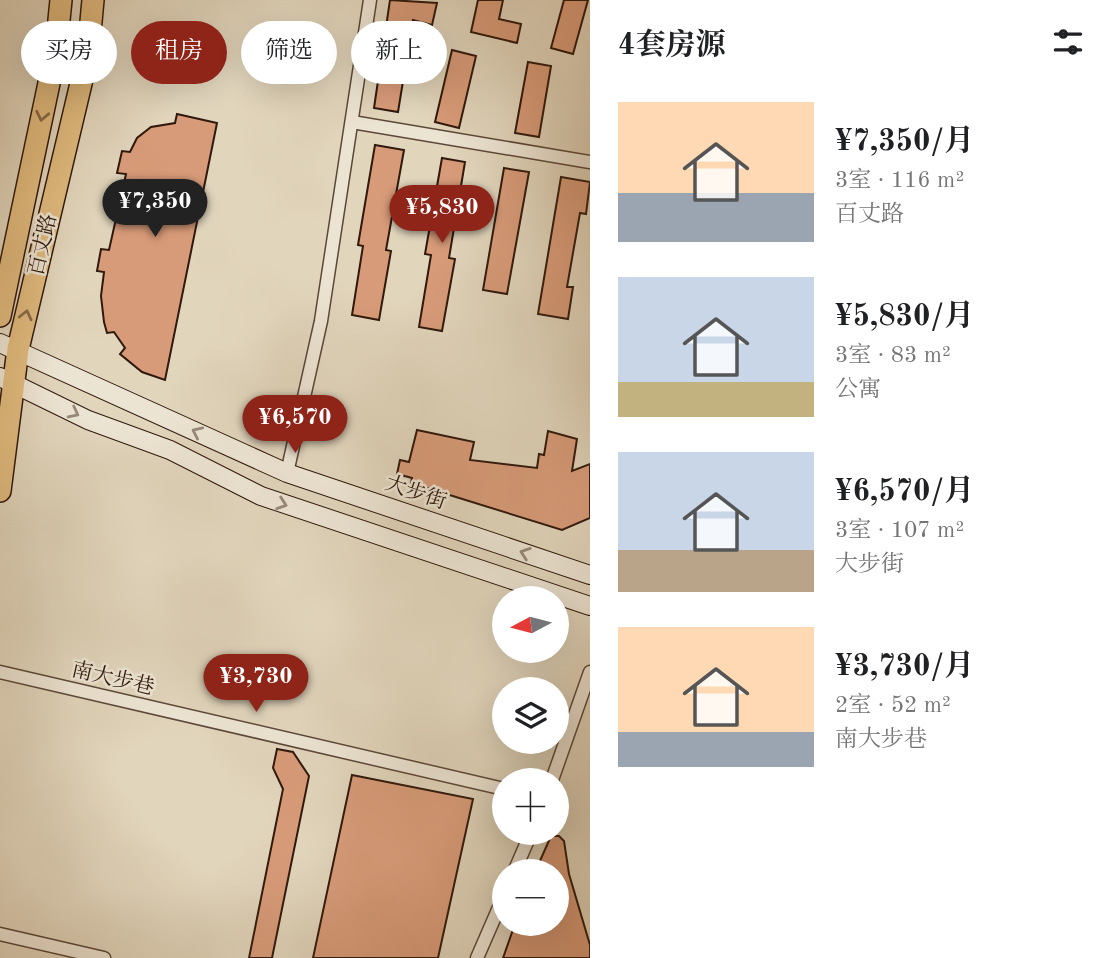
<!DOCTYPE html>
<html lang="zh">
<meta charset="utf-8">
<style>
body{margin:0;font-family:"Old Standard TT","Noto Serif SC",serif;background:#f2f2f2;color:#202124;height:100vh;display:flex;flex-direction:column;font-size:26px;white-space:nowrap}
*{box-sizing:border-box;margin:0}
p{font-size:23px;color:#757577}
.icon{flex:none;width:38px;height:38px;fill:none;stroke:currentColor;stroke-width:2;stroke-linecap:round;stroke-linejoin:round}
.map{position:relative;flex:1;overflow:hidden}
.sheet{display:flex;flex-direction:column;background:#fff;width:525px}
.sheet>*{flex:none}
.top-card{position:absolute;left:21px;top:21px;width:464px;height:63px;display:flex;gap:14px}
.needle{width:46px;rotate:263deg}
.controls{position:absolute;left:492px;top:586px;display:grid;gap:14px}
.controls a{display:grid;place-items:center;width:77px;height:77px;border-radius:50%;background:#fff;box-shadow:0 7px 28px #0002;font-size:35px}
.price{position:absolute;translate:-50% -60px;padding:0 16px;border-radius:24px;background:#8f2418;color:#fff;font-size:23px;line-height:46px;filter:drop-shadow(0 2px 4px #0008)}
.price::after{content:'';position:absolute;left:50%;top:42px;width:21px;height:16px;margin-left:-10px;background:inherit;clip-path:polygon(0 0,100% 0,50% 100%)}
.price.active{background:#222;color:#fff}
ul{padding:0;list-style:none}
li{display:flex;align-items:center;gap:21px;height:175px;padding:0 28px}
li span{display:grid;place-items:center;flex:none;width:196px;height:140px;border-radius:0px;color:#555}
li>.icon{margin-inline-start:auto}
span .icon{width:84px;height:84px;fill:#fffc;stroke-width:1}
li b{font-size:30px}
h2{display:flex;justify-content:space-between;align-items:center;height:84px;padding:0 28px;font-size:30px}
.chip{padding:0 24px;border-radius:32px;background:#fff;box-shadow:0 7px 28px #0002;font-size:24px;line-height:63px}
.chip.active{background:#8f2418;color:#fff}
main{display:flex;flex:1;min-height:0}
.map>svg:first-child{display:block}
</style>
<main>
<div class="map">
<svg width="590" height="958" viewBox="0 0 590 958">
<rect width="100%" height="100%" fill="#e1d5bc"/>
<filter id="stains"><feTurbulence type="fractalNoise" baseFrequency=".00286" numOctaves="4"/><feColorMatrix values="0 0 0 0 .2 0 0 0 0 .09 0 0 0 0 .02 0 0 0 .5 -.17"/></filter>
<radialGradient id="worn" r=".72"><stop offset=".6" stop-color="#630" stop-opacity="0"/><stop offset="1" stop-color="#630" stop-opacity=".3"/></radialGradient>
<path fill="#d89b79" stroke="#2f180c" stroke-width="2" d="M390 0 437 3 432 25 413 20 398 112 374 108Z
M478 0H503L499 19 521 24 517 43 471 32Z
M564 0H588L573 54 551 48Z
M452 50 476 56 459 128 435 122Z
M528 62 551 66 539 137 515 133Z
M177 114 217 123 165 380 142 372 120 354 125 348 114 332 107 333 104 322 101 296 104 272 97 271 101 249 109 250 126 174 117 173 122 151 130 152 137 138 151 127 175 123Z
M375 145 404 150 386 250 391 251 379 320 352 315 363 246 358 245Z
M442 158 465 162 449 258 455 259 442 331 419 327 431 255 425 254Z
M504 168 529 172 507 294 483 290Z
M561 177 590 182 586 214 580 213 567 287H573L568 319 538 314Z
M417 430 474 442 470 460 537 468 539 454 544 455 548 431 577 439 572 471 590 464V518L562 530 411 483 412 478 397 474 400 460 409 462Z
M277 749 293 752 309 776 272 958H249L283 789 273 768Z
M352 775 473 799 438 958H313Z
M551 836H559L564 841 569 874 590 945V958H503L515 924H556V872H535Z"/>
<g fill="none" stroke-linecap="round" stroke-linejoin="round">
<g stroke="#5c4738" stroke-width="15">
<path id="street" d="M352 122 590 162
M287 473 321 321 370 0
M0 672 504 789
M552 780 590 672
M514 872 531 833
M0 934 104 958
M477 958 504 896"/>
</g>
<g stroke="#2f180c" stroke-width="20">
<path id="secondary" d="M0 343 287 473 590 575
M0 377 88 420 170 450 261 496 590 606"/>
</g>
<g stroke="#2f180c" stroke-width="24">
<path id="primary" d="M0 316 56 50 61 0
M0 491 18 349 88 54 93 0"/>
</g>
<use href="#street" stroke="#ece4d3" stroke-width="12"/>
<use href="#secondary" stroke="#ece4d3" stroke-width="18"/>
<use href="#primary" stroke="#e0ba7e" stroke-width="21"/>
</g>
<defs><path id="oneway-chevron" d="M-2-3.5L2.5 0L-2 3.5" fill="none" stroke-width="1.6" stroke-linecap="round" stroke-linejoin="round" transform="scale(1.75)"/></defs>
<g stroke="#886945">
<use href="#oneway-chevron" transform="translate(42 116) rotate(102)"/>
<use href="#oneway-chevron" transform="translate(26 315) rotate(-77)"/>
</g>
<g stroke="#978879">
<use href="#oneway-chevron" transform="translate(74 413) rotate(27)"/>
<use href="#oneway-chevron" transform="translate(197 432) rotate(-155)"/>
<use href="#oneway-chevron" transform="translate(282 504) rotate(19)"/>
<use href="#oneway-chevron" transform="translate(525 553) rotate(-161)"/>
</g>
<g text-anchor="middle" stroke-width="5" stroke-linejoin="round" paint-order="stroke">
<g font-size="21" fill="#2f180c" stroke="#ece4d3">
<text transform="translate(42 245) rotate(-77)" y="7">百丈路</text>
<text transform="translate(416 492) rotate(19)" y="7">大步街</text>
<text transform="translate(113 678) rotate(13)" y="7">南大步巷</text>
</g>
</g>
<rect width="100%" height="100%" filter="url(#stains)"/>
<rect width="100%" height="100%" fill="url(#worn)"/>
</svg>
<div class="controls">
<a><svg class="needle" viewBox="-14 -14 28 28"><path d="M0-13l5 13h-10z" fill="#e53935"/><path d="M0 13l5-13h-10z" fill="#757577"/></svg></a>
<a><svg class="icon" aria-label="layers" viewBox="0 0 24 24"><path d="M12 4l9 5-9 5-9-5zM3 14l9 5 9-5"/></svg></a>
<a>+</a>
<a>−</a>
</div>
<b class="price active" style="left:155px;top:239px">¥7,350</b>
<b class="price" style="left:442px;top:245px">¥5,830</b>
<b class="price" style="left:295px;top:455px">¥6,570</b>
<b class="price" style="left:256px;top:714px">¥3,730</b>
<div class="top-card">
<a class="chip">买房</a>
<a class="chip active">租房</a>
<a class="chip">筛选</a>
<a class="chip">新上</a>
</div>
</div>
<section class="sheet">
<h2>4套房源<svg class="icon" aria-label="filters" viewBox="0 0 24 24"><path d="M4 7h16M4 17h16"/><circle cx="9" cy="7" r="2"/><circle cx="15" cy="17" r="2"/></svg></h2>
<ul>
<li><span style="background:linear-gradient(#ffd9b3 65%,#9aa5b1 0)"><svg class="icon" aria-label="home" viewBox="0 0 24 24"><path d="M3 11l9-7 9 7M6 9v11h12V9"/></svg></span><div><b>¥7,350/月</b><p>3室 · 116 m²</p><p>百丈路</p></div></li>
<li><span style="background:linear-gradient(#c9d6e8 75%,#c2b280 0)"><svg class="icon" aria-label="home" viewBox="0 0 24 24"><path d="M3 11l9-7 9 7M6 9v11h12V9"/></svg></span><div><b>¥5,830/月</b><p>3室 · 83 m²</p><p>公寓</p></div></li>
<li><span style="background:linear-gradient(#c9d6e8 70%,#b9a48a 0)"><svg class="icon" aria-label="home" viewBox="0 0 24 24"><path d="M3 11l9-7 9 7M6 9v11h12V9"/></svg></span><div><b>¥6,570/月</b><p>3室 · 107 m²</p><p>大步街</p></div></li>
<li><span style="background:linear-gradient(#ffd9b3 75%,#9aa5b1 0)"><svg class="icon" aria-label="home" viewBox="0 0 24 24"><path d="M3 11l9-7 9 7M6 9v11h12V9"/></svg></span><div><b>¥3,730/月</b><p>2室 · 52 m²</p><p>南大步巷</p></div></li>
</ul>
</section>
</main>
